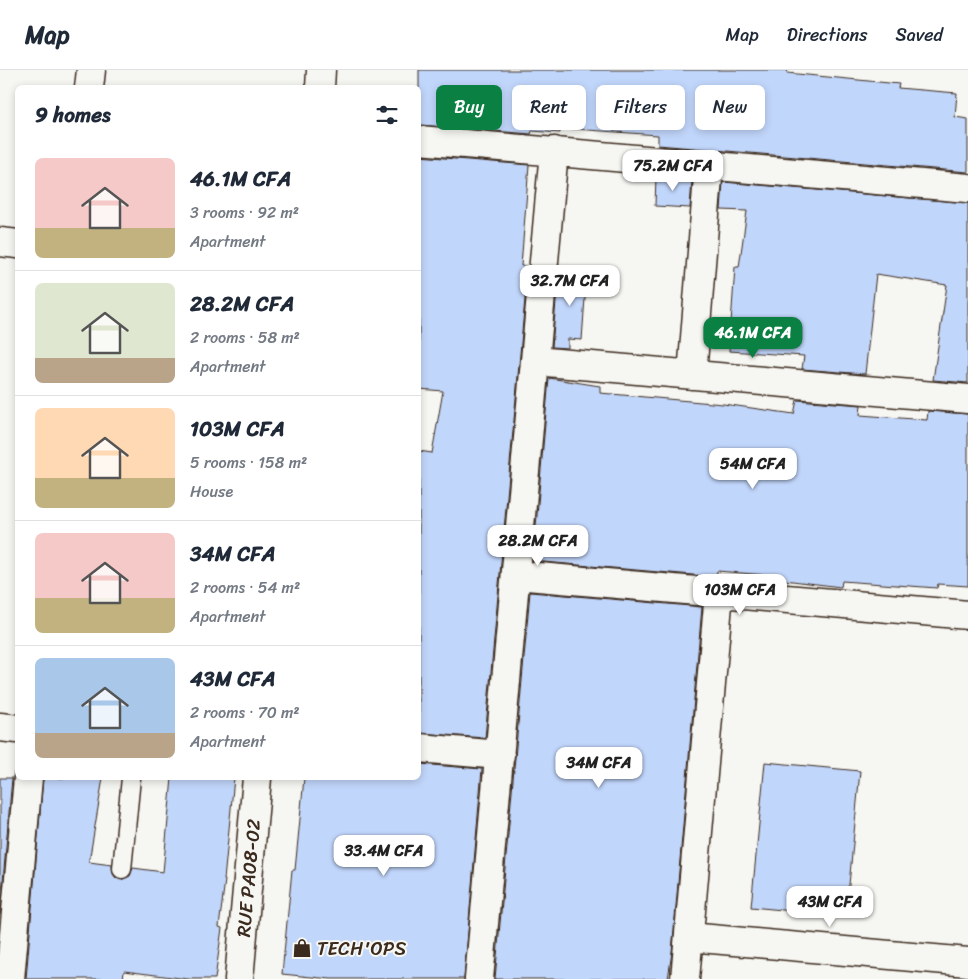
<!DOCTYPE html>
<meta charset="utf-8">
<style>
body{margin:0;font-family:Sriracha,sans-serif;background:#f2f2f3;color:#1f2937;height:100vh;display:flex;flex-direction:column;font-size:19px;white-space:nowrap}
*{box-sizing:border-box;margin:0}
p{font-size:16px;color:#747a83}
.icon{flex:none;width:28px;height:28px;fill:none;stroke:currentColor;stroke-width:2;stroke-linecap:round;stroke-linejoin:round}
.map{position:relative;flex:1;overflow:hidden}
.drawer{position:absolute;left:15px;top:15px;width:406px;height:695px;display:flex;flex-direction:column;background:#fff;border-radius:8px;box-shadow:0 2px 8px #0003}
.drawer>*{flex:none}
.hud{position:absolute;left:436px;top:15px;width:456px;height:45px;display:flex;gap:10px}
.price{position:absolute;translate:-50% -42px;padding:0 11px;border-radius:10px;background:#fff;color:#222;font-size:16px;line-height:32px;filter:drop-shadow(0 1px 2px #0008)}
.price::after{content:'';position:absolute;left:50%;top:30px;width:15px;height:11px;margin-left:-8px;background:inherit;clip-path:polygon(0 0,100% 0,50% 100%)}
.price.active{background:#0b8043;color:#fff}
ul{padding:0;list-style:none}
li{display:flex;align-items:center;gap:15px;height:125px;padding:0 20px}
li+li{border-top:1px solid #e0e1e3}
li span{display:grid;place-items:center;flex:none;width:140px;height:100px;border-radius:8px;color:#555}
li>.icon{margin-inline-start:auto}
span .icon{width:60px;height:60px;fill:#fffc;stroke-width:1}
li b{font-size:21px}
h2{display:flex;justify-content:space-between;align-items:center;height:60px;padding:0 20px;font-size:21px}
.pill{padding:0 18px;border-radius:8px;background:#fff;box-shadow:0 2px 8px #0003;font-size:18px;line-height:45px}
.pill.active{background:#0b8043;color:#fff}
header{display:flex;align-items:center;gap:30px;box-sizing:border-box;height:70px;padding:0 25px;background:#fff;border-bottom:1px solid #e0e1e3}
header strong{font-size:24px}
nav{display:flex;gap:28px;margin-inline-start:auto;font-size:18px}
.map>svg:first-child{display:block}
</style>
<header>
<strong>Map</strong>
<nav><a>Map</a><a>Directions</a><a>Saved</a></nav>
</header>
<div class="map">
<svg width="968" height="909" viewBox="0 0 968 909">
<rect width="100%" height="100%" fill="#f6f6f2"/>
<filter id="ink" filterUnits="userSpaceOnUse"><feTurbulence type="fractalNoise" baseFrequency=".02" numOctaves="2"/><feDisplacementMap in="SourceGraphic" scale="10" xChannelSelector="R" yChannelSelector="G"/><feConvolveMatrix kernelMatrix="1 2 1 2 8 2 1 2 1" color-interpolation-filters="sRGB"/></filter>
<g filter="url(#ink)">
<path fill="#c1d6fb" stroke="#3b2a1e" d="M419 0H788L787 3 899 14 898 18 957 23 955 47 968 49V102L658 75V65L560 58V63L532 61 531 64 419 55Z
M419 86 529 95 521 196H528L485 668 419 663V381L432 383 443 321 419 319Z
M656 106 692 110 690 138 655 136Z
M723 112 968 133V313L933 310 947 215 876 204 865 304 802 299 804 286 729 281 735 197H739L747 141 721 140Z
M559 198 587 200 582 270 568 269V278L552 277Z
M549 308 600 316V323L723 334 794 344 797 330 861 335 860 345 927 350 928 341 968 344V516L938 514 937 518 842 511 841 517 776 509 777 506 717 501 716 507 533 491Z
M530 522 702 537 672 882 668 909H495Z
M765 692 860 701 846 846 751 837Z
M419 694 482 699 464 909H331L282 904 292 800H295L304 708H419Z
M0 708H12L0 845Z
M43 708H103L89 792 112 795 113 804 116 808 121 810 130 806 133 798 163 802 172 708H234L224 810H225L219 857 222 858 215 909H188L124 901 123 909H26Z"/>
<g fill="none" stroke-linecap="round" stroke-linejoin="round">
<g stroke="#3b2a1e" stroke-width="21">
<path id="service" d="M122 799 131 708"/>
</g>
<g stroke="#3b2a1e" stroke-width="31">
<path id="minor" d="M89 18 91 0
M419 70 968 118
M0 172 18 174
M535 291 968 329
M692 305 709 95
M516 505 968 545
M0 657 18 659
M419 678 500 685
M689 867 968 892
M10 909 28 708
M479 909 554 81
M685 909 719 523"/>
</g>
<g stroke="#3b2a1e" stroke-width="31">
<path id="tertiary" d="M320 18 321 0
M239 909 257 708"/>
</g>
<use href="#service" stroke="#f6f6f2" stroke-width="18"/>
<use href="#minor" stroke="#f6f6f2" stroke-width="28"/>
<use href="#tertiary" stroke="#f6f6f2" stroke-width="28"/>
</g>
</g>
<defs>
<g id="shop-bare" transform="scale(1.5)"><path d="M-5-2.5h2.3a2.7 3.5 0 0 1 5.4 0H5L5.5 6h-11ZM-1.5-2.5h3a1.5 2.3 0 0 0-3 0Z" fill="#3b2a1e" stroke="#f6f6f2" stroke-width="2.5" paint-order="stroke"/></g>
</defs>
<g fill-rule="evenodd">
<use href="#shop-bare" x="302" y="878"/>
</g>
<g text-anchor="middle" stroke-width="4" stroke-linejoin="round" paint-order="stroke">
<g font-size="19" fill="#3b2a1e" stroke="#f6f6f2">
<text transform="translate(248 808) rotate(-85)" y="7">RUE PA08-02</text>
</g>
<g font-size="19" fill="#3b2a1e" stroke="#f6f6f2" text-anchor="start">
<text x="317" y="885">TECH'OPS</text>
</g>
</g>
</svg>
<b class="price" style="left:673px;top:122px">75.2M CFA</b>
<b class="price" style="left:570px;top:237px">32.7M CFA</b>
<b class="price active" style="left:753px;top:289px">46.1M CFA</b>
<b class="price" style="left:753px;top:420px">54M CFA</b>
<b class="price" style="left:538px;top:497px">28.2M CFA</b>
<b class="price" style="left:740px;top:546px">103M CFA</b>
<b class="price" style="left:599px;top:719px">34M CFA</b>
<b class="price" style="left:384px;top:807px">33.4M CFA</b>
<b class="price" style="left:830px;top:858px">43M CFA</b>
<div class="hud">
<a class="pill active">Buy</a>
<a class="pill">Rent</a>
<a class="pill">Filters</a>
<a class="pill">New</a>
</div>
<section class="drawer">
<h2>9 homes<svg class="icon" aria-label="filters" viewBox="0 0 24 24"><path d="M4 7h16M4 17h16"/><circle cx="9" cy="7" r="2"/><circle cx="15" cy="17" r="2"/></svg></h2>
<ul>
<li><span style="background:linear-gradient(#f6c9c9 70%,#c2b280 0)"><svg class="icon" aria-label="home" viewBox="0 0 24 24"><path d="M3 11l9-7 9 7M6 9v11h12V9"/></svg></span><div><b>46.1M CFA</b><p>3 rooms · 92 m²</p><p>Apartment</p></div></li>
<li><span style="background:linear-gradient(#dfe7d0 75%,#b9a48a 0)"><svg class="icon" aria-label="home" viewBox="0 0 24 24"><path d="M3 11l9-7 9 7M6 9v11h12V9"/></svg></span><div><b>28.2M CFA</b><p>2 rooms · 58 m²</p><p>Apartment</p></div></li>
<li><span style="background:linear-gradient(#ffd9b3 70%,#c2b280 0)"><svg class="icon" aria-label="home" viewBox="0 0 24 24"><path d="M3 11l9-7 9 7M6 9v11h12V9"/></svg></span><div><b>103M CFA</b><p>5 rooms · 158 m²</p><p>House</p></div></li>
<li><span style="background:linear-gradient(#f6c9c9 65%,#c2b280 0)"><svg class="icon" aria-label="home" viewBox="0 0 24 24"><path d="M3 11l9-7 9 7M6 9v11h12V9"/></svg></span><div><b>34M CFA</b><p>2 rooms · 54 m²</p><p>Apartment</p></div></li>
<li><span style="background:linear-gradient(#a9c7e8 75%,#b9a48a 0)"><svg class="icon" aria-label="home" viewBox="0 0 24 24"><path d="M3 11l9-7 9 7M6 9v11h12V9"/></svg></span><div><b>43M CFA</b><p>2 rooms · 70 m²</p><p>Apartment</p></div></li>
</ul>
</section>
</div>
